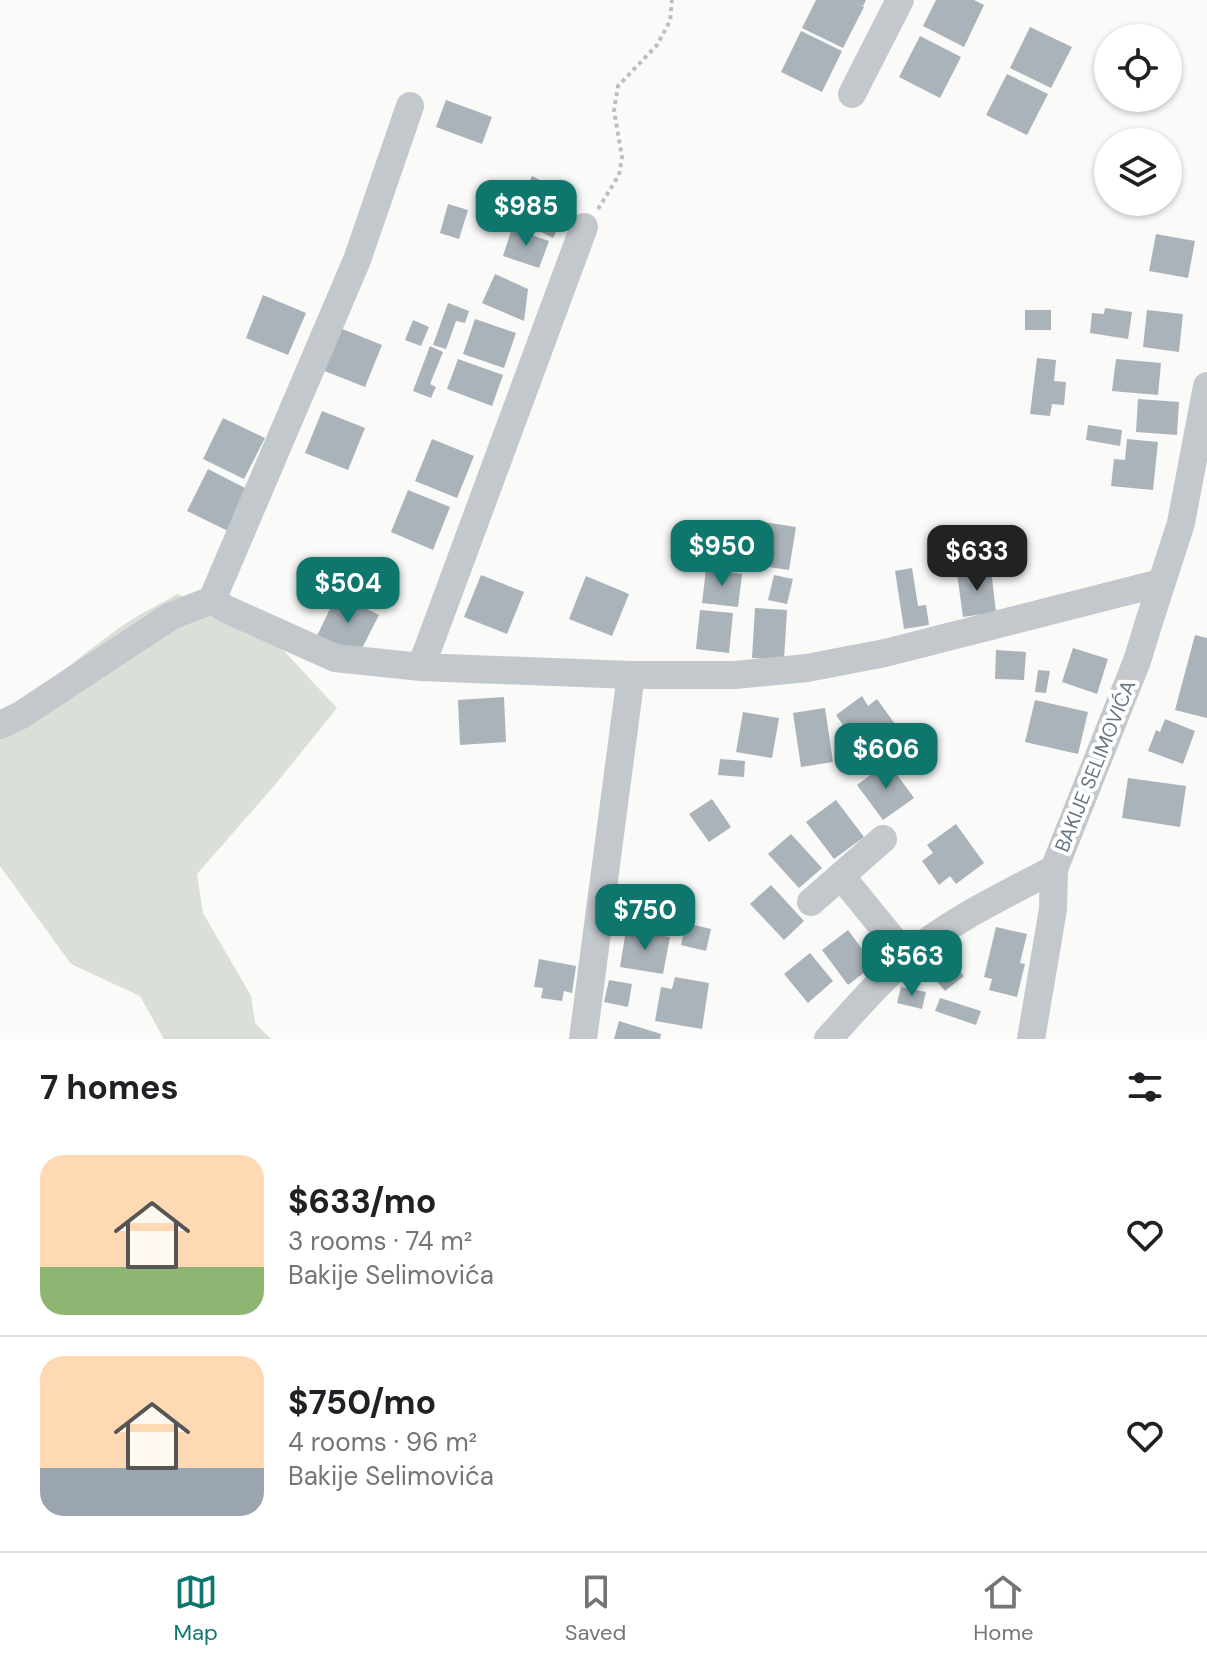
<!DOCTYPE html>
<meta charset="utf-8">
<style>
body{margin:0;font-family:"DM Sans",sans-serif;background:#f2f2f2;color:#202124;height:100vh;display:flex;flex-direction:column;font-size:30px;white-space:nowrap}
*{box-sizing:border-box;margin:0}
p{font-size:26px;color:#757577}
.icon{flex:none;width:44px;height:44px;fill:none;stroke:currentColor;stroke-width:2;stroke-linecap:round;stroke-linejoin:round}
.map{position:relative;height:1039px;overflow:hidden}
.details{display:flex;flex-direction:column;background:#fff;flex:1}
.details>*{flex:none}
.tools{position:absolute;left:1094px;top:24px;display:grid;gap:16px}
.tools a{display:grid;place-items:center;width:88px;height:88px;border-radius:50%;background:#fff;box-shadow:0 2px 6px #0004;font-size:40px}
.price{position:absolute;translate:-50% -68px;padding:0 18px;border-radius:16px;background:#0f766e;color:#fff;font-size:26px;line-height:52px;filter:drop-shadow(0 2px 4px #0008)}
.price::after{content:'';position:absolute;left:50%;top:48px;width:24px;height:18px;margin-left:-12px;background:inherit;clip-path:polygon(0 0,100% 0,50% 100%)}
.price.selected{background:#222;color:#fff}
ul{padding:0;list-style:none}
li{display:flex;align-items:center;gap:24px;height:200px;padding:0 40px}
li+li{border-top:2px solid #e0e0e0}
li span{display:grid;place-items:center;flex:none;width:224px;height:160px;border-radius:24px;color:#555}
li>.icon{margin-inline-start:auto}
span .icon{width:96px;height:96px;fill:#fffc;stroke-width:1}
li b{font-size:34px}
h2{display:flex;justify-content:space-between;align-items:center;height:96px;padding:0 40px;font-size:34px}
.dock{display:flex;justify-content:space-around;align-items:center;height:112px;border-top:2px solid #e0e0e0;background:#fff;font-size:22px;color:#757577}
.dock a{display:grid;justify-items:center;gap:4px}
.dock .selected{color:#0f766e}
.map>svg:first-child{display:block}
</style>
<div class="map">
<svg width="1207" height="1039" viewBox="0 0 1207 1039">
<rect width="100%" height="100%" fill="#fafaf8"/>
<path fill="#dadfd7" d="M177 594 259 624 337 708 274 786 197 874 203 913 251 996 255 1023 271 1039H164L140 996 71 964 0 866V711C47 688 85 651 128 622 143 612 161 604 177 594Z"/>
<path fill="#aab3b9" d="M816 0H866L863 6 854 2 864 7 843 48 802 28Z
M936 0H974L984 5 964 47 923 26Z
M1030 27 1072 47 1051 88 1010 68Z
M801 31 842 51 822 92 781 72Z
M920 36 961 57 940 98 899 77Z
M1007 74 1048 94 1027 135 986 115Z
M446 100 492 117 482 144 436 127Z
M532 176 574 197 553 238 512 217Z
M448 204 468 210 459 239 440 233Z
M512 228 549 241 539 268 503 256Z
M1156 234 1195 241 1188 278 1149 271Z
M495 274 528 289 524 321 482 303Z
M263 295 306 313 288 355 246 338Z
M448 303 469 311 465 323 456 321 446 349 433 345Z
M1105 308 1132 312 1128 339 1090 333 1092 313 1104 314Z
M1025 310H1051V330H1025Z
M1147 310 1183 314 1179 352 1143 347Z
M475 319 516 333 504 368 463 354Z
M413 320 429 327 421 346 405 340Z
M340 328 382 345 365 387 322 370Z
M430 346 443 352 430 384 436 387 431 398 413 391Z
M1037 358 1056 360 1054 381 1066 382 1064 405 1052 404 1050 416 1030 414Z
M458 359 503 375 492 406 447 389Z
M1116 359 1161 363 1158 395 1112 391Z
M1138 399 1179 402 1177 435 1136 432Z
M322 411 365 428 348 470 305 453Z
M223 418 265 438 244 479 203 459Z
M1088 425 1122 430 1120 446 1086 440Z
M432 439 474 456 457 498 415 481Z
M1127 439 1158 442 1153 490 1111 486 1114 459 1125 460Z
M208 469 249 490 228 531 187 511Z
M408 490 450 507 433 550 391 532Z
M763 522 796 527 789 570 756 565Z
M912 568 918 606 926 605 929 625 904 629 895 571Z
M706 569 742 574 738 607 702 603Z
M991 569 996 612 963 617 957 573Z
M481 575 524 592 507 634 464 617Z
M774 575 793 579 787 604 768 600Z
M586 576 629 594 612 636 569 619Z
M337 594 379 615 358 656 317 636Z
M755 608 787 610 784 660 752 658Z
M700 610 733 613 729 653 696 649Z
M1195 635 1207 638V718L1175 710Z
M1073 648 1108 659 1097 694 1062 682Z
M996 650 1026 652 1024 680 995 679Z
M1038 670 1050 671 1046 693 1035 692Z
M862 696 868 706 877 699 897 727 885 736 888 740 865 757 836 715Z
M504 697 506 742 460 745 458 700Z
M1035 700 1088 712 1078 754 1025 742Z
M825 708 833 762 801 767 793 713Z
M743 712 779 718 772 758 736 752Z
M1165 719 1195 731 1183 764 1148 751 1156 730 1160 732Z
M720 759 745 761 744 777 718 775Z
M888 762 914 798 883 820 857 785Z
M1128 778 1186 786 1180 827 1122 818Z
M712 799 731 827 709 842 689 814Z
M836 800 864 837 834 859 806 822Z
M956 824 984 863 956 884 950 876 939 885 922 861 933 853 927 845Z
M791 834 822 868 799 888 768 854Z
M771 885 804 921 784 940 750 904Z
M686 923 711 929 706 951 681 945Z
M996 927 1027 934 1020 963 1025 964 1017 997 989 990 992 979 984 977Z
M626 930 670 937 663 974 620 967Z
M848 930 874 965 848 985 822 950Z
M944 952 964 976 945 991 925 967Z
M810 953 833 981 808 1003 784 974Z
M539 959 576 966 572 993 564 991 562 1001 541 998 543 988 534 987Z
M675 977 709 983 702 1029 655 1021 661 987 672 989Z
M609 980 632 984 628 1007 604 1002Z
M901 987 926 992 922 1009 897 1003Z
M940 998 981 1011 976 1025 935 1011Z
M619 1021 661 1034 660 1039H614Z"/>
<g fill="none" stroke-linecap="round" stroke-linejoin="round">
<path stroke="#bbbfc2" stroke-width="4" stroke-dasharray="4 4" stroke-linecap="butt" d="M598 209 619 175 622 157 614 111 618 86 657 45 670 21 672 0"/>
<path stroke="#c3c8cc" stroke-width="28" d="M852 94 900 0
M410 106 357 260 212 600 226 609 335 658 421 667 631 675H735L807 668 885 653 1160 583
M421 667 584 227
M0 725 21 715 171 616 212 600
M841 876 907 957
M811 902 883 839
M583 1039 631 675
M828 1039C853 1012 877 983 905 959 949 921 1003 896 1054 869L1137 661 1149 622 1181 523 1207 386
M1031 1039 1053 909 1054 869"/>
</g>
<g text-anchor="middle" stroke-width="8" stroke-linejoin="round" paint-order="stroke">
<g font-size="20" fill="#657683" stroke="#fff">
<text transform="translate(1095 766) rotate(-68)" y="7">BAKIJE SELIMOVIĆA</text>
</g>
</g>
</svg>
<div class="tools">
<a><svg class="icon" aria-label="locate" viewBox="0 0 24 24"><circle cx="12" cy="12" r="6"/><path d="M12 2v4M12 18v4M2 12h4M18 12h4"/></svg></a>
<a><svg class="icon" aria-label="layers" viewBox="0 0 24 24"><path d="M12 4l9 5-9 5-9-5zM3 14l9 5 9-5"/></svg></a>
</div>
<b class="price" style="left:526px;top:248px">$985</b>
<b class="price" style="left:722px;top:588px">$950</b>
<b class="price selected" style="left:977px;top:593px">$633</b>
<b class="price" style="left:348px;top:625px">$504</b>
<b class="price" style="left:886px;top:791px">$606</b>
<b class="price" style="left:645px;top:952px">$750</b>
<b class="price" style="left:912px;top:998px">$563</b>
</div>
<section class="details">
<h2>7 homes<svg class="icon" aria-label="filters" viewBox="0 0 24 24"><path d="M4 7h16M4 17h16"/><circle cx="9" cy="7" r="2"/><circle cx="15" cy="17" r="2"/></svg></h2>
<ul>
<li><span style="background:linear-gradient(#ffd9b3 70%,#8fb573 0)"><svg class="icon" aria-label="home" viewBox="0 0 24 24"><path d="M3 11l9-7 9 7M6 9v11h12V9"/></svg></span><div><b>$633/mo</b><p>3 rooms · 74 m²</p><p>Bakije Selimovića</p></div><svg class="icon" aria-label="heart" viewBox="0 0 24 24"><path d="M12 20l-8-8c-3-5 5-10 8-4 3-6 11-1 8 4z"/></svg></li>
<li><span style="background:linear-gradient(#ffd9b3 70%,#9aa5b1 0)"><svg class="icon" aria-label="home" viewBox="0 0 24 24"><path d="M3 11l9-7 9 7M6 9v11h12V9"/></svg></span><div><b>$750/mo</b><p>4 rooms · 96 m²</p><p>Bakije Selimovića</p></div><svg class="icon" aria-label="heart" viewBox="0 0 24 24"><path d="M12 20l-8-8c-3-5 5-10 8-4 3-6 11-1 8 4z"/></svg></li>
</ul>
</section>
<nav class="dock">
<a class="selected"><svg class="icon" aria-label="map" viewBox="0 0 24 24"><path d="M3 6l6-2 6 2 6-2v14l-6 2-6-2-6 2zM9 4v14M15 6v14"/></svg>Map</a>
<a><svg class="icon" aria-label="saved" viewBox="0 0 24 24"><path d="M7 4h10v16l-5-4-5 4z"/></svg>Saved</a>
<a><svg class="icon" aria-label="home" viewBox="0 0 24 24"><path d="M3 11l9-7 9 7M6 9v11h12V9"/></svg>Home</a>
</nav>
